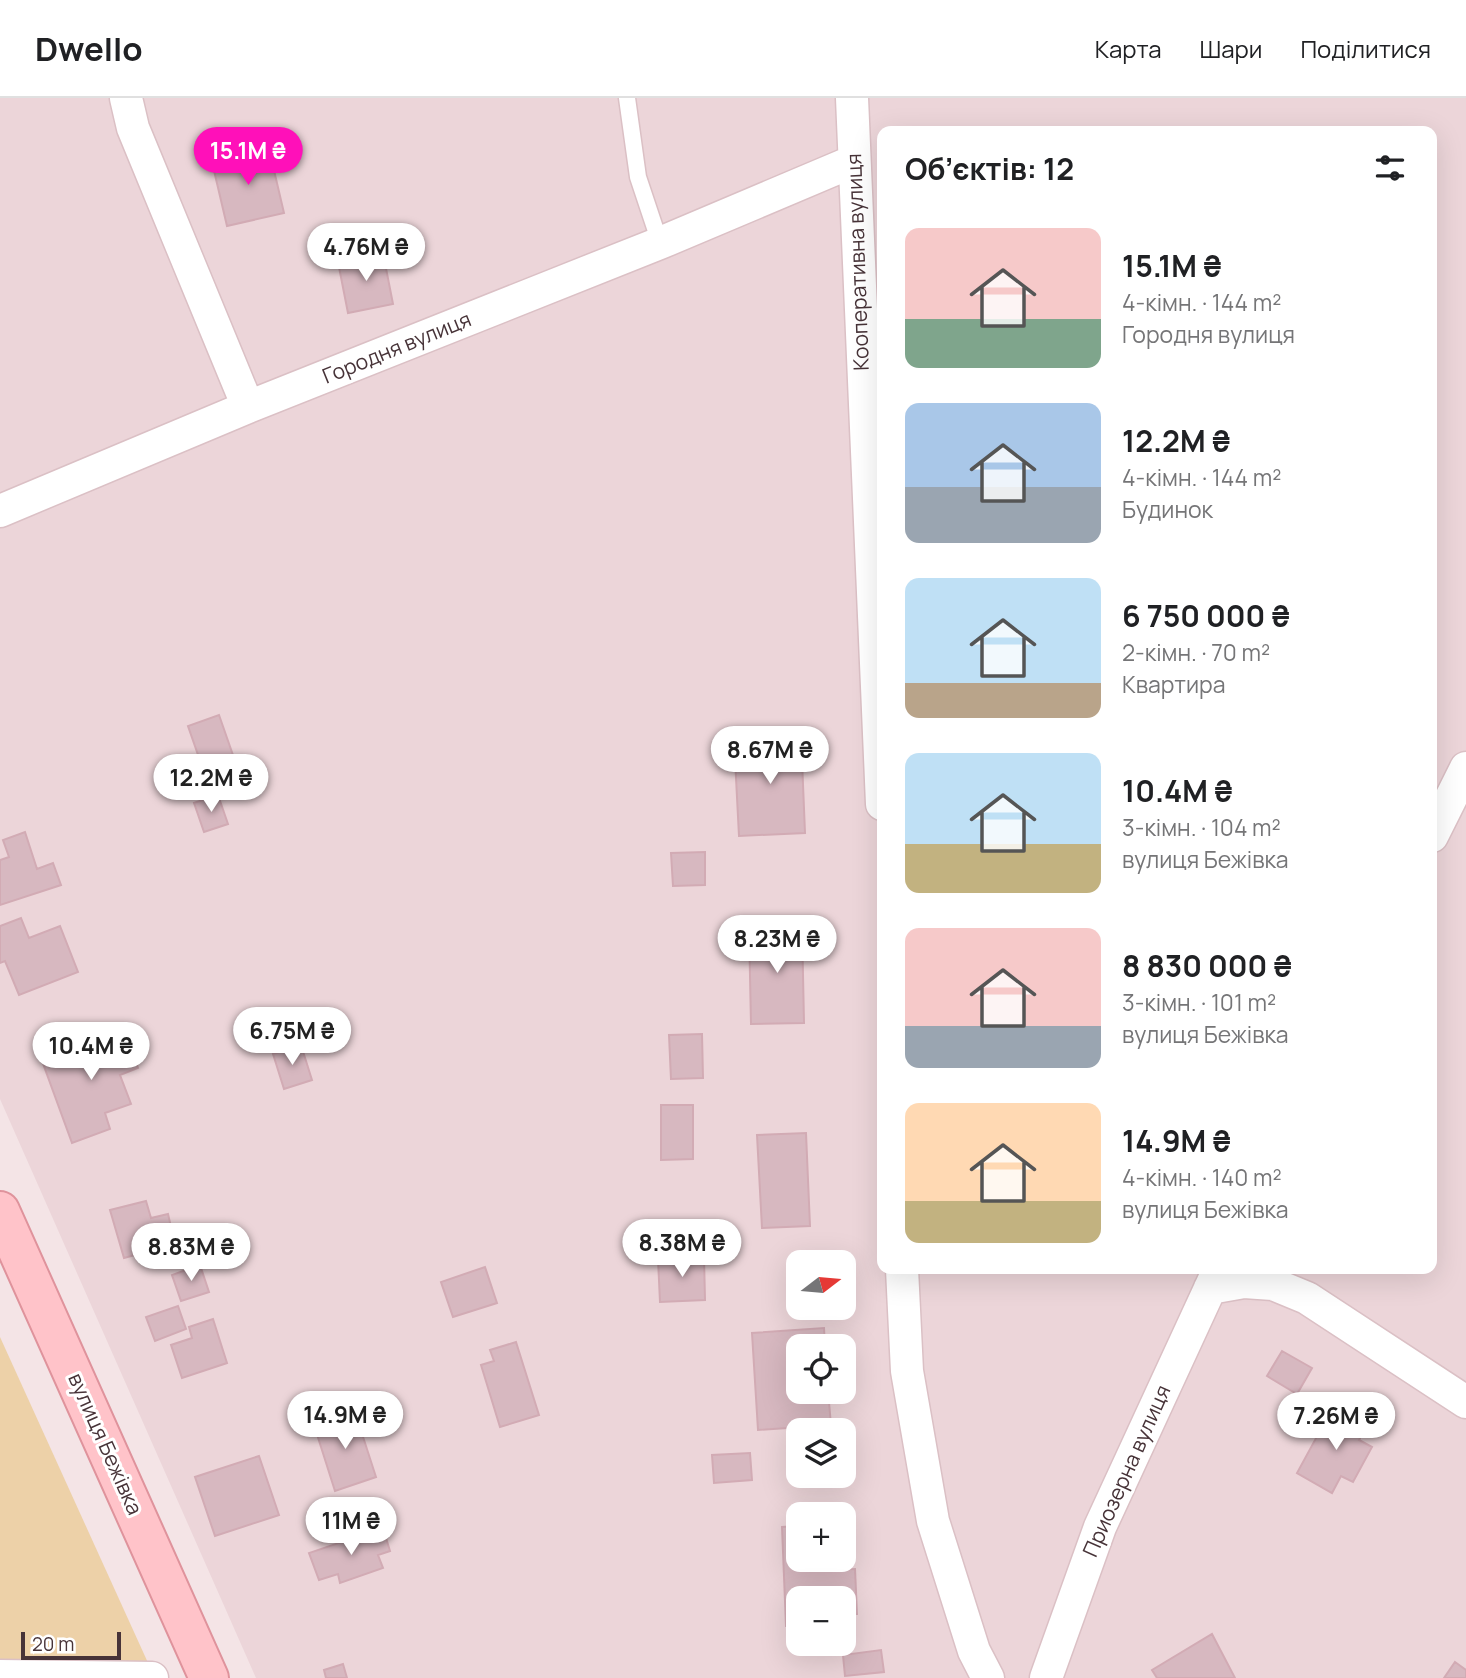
<!DOCTYPE html>
<html lang="uk">
<meta charset="utf-8">
<style>
body{margin:0;font-family:Manrope,sans-serif;background:#f2f2f2;color:#202124;height:100vh;display:flex;flex-direction:column;font-size:26px;white-space:nowrap}
*{box-sizing:border-box;margin:0}
p{font-size:23px;color:#757577}
.icon{flex:none;width:38px;height:38px;fill:none;stroke:currentColor;stroke-width:2;stroke-linecap:round;stroke-linejoin:round}
.map{position:relative;flex:1;overflow:hidden}
.sheet{position:absolute;left:877px;top:28px;width:560px;height:1148px;display:flex;flex-direction:column;background:#fff;border-radius:14px;box-shadow:0 7px 28px #0002}
.sheet>*{flex:none}
.needle{width:46px;rotate:74deg}
.tools{position:absolute;left:786px;top:1152px;display:grid;gap:14px}
.tools a{display:grid;place-items:center;width:70px;height:70px;border-radius:14px;background:#fff;box-shadow:0 7px 28px #0002;font-size:35px}
.scale{position:absolute;left:21px;bottom:18px;width:100px;box-sizing:border-box;padding-left:7px;border:4px solid #473338;border-top:0;font-size:19px;line-height:24px;white-space:nowrap;color:#473338;-webkit-text-stroke:5px #fff;paint-order:stroke}
.price{position:absolute;translate:-50% -60px;padding:0 16px;border-radius:24px;background:#fff;color:#222;font-size:23px;line-height:46px;filter:drop-shadow(0 2px 4px #0008)}
.price::after{content:'';position:absolute;left:50%;top:42px;width:21px;height:16px;margin-left:-10px;background:inherit;clip-path:polygon(0 0,100% 0,50% 100%)}
.price.on{background:#ff10b9;color:#fff}
ul{padding:0;list-style:none}
li{display:flex;align-items:center;gap:21px;height:175px;padding:0 28px}
li span{display:grid;place-items:center;flex:none;width:196px;height:140px;border-radius:14px;color:#555}
li>.icon{margin-inline-start:auto}
span .icon{width:84px;height:84px;fill:#fffc;stroke-width:1}
li b{font-size:30px}
h2{display:flex;justify-content:space-between;align-items:center;height:84px;padding:0 28px;font-size:30px}
header{display:flex;align-items:center;gap:42px;box-sizing:border-box;height:98px;padding:0 35px;background:#fff;border-bottom:2px solid #e0e0e0}
header strong{font-size:33px}
nav{display:flex;gap:38px;margin-inline-start:auto;font-size:24px}
.map>svg:first-child{display:block}
</style>
<header>
<strong>Dwello</strong>
<nav><a>Карта</a><a>Шари</a><a>Поділитися</a></nav>
</header>
<div class="map">
<svg width="1466" height="1580" viewBox="0 0 1466 1580">
<rect width="100%" height="100%" fill="#f4e4e6"/>
<path fill="#ecd5d9" fill-rule="evenodd" d="M0 0H1466V1580H256L0 1001ZM882 33H1432V1171H882ZM798 1164H844V1209H798ZM798 1248H844V1293H798ZM798 1332H844V1377H798ZM798 1416H844V1461H798ZM798 1500H844V1545H798Z"/>
<path fill="#edd1a8" d="M0 1239 149 1567 0 1566Z"/>
<path fill="#d7b8c0" stroke="#d2abb4" stroke-width="2" d="M269 51 284 115 227 128 212 64Z
M383 155 393 206 348 215 338 164Z
M219 617 235 663 204 674 188 628Z
M801 638 805 735 739 738 734 641Z
M218 697 228 726 204 734 194 705Z
M25 734 37 771 53 765 61 787 0 807V762L9 759 3 742Z
M705 754V787L673 788 671 755Z
M21 820 29 840 60 828 78 874 19 897 5 863 0 865V828Z
M802 828 804 925 751 926 749 829Z
M124 929 138 970 120 977 131 1006 105 1015 110 1031 72 1045 41 960Z
M702 936 703 980 671 981 669 937Z
M301 947 312 982 284 991 273 956Z
M661 1007H693V1061L661 1062Z
M806 1035 810 1128 762 1130 757 1037Z
M146 1103 151 1120 168 1116 175 1146 124 1160 110 1112Z
M704 1159 705 1202 660 1204 658 1161Z
M200 1167 209 1194 181 1203 172 1177Z
M485 1169 497 1205 453 1219 441 1184Z
M178 1208 186 1231 155 1243 146 1219Z
M213 1221 227 1265 182 1280 171 1247 192 1240 189 1229Z
M824 1230 825 1248H798V1293H828L831 1327 758 1332 752 1235Z
M516 1244 539 1317 500 1329 481 1267 494 1263 490 1252Z
M1282 1253 1312 1270 1297 1296 1267 1278Z
M1333 1309 1367 1327 1359 1342 1372 1349 1353 1384 1341 1378 1332 1395 1297 1375Z
M355 1314 376 1379 335 1393 314 1327Z
M750 1355 752 1382 714 1385 712 1357Z
M259 1358 279 1417 215 1438 195 1379Z
M798 1428V1461H834L835 1472 855 1471 857 1516H844V1500H798V1527L786 1528 782 1429Z
M383 1430 390 1453 378 1457 383 1470 340 1485 338 1476 319 1482 309 1455Z
M1212 1536 1235 1580H1157L1152 1572Z
M881 1552 884 1574 845 1578 843 1557Z
M1455 1564 1466 1572V1580H1444Z
M343 1566 347 1580H326L324 1572Z"/>
<g fill="none" stroke-linecap="round" stroke-linejoin="round">
<g stroke="#dbc0c5" stroke-width="19">
<path id="lane" d="M627 0 638 79 660 145"/>
</g>
<g stroke="#dbc0c5" stroke-width="35">
<path id="street" d="M126 0 133 30 248 309 660 145 854 63
M852 0 882 706
M0 413 248 309
M1432 738 1466 670
M902 1171 907 1273 933 1423 974 1553 988 1580
M1210 1190 1244 1184 1273 1186 1307 1200 1466 1304
M0 1578 152 1580
M1046 1580 1100 1429 1219 1171"/>
</g>
<g stroke="#df939c" stroke-width="42">
<path id="secondary" d="M0 1113 209 1580"/>
</g>
<use href="#lane" stroke="#fff" stroke-width="16"/>
<use href="#street" stroke="#fff" stroke-width="32"/>
<use href="#secondary" stroke="#ffc3c9" stroke-width="38"/>
</g>
<g text-anchor="middle" stroke-width="6" stroke-linejoin="round" paint-order="stroke">
<g font-size="21" fill="#473338" stroke="#fff">
<text transform="translate(858 164) rotate(-92)" y="7">Кооперативна вулиця</text>
<text transform="translate(397 250) rotate(-22)" y="7">Городня вулиця</text>
<text transform="translate(105 1346) rotate(66)" y="7">вулиця Бежівка</text>
<text transform="translate(1127 1373) rotate(-66)" y="7">Приозерна вулиця</text>
</g>
</g>
</svg>
<div class="tools">
<a><svg class="needle" viewBox="-14 -14 28 28"><path d="M0-13l5 13h-10z" fill="#e53935"/><path d="M0 13l5-13h-10z" fill="#757577"/></svg></a>
<a><svg class="icon" aria-label="locate" viewBox="0 0 24 24"><circle cx="12" cy="12" r="6"/><path d="M12 2v4M12 18v4M2 12h4M18 12h4"/></svg></a>
<a><svg class="icon" aria-label="layers" viewBox="0 0 24 24"><path d="M12 4l9 5-9 5-9-5zM3 14l9 5 9-5"/></svg></a>
<a>+</a>
<a>−</a>
</div>
<div class="scale">20 m</div>
<b class="price on" style="left:248px;top:89px">15.1M ₴</b>
<b class="price" style="left:366px;top:185px">4.76M ₴</b>
<b class="price" style="left:770px;top:688px">8.67M ₴</b>
<b class="price" style="left:211px;top:716px">12.2M ₴</b>
<b class="price" style="left:777px;top:877px">8.23M ₴</b>
<b class="price" style="left:292px;top:969px">6.75M ₴</b>
<b class="price" style="left:91px;top:984px">10.4M ₴</b>
<b class="price" style="left:682px;top:1181px">8.38M ₴</b>
<b class="price" style="left:191px;top:1185px">8.83M ₴</b>
<b class="price" style="left:345px;top:1353px">14.9M ₴</b>
<b class="price" style="left:1336px;top:1354px">7.26M ₴</b>
<b class="price" style="left:351px;top:1459px">11M ₴</b>
<section class="sheet">
<h2>Об’єктів: 12<svg class="icon" aria-label="filters" viewBox="0 0 24 24"><path d="M4 7h16M4 17h16"/><circle cx="9" cy="7" r="2"/><circle cx="15" cy="17" r="2"/></svg></h2>
<ul>
<li><span style="background:linear-gradient(#f6c9c9 65%,#7fa58c 0)"><svg class="icon" aria-label="home" viewBox="0 0 24 24"><path d="M3 11l9-7 9 7M6 9v11h12V9"/></svg></span><div><b>15.1M ₴</b><p>4-кімн. · 144 m²</p><p>Городня вулиця</p></div></li>
<li><span style="background:linear-gradient(#a9c7e8 60%,#9aa5b1 0)"><svg class="icon" aria-label="home" viewBox="0 0 24 24"><path d="M3 11l9-7 9 7M6 9v11h12V9"/></svg></span><div><b>12.2M ₴</b><p>4-кімн. · 144 m²</p><p>Будинок</p></div></li>
<li><span style="background:linear-gradient(#bfe0f5 75%,#b9a48a 0)"><svg class="icon" aria-label="home" viewBox="0 0 24 24"><path d="M3 11l9-7 9 7M6 9v11h12V9"/></svg></span><div><b>6 750 000 ₴</b><p>2-кімн. · 70 m²</p><p>Квартира</p></div></li>
<li><span style="background:linear-gradient(#bfe0f5 65%,#c2b280 0)"><svg class="icon" aria-label="home" viewBox="0 0 24 24"><path d="M3 11l9-7 9 7M6 9v11h12V9"/></svg></span><div><b>10.4M ₴</b><p>3-кімн. · 104 m²</p><p>вулиця Бежівка</p></div></li>
<li><span style="background:linear-gradient(#f6c9c9 70%,#9aa5b1 0)"><svg class="icon" aria-label="home" viewBox="0 0 24 24"><path d="M3 11l9-7 9 7M6 9v11h12V9"/></svg></span><div><b>8 830 000 ₴</b><p>3-кімн. · 101 m²</p><p>вулиця Бежівка</p></div></li>
<li><span style="background:linear-gradient(#ffd9b3 70%,#c2b280 0)"><svg class="icon" aria-label="home" viewBox="0 0 24 24"><path d="M3 11l9-7 9 7M6 9v11h12V9"/></svg></span><div><b>14.9M ₴</b><p>4-кімн. · 140 m²</p><p>вулиця Бежівка</p></div></li>
</ul>
</section>
</div>
